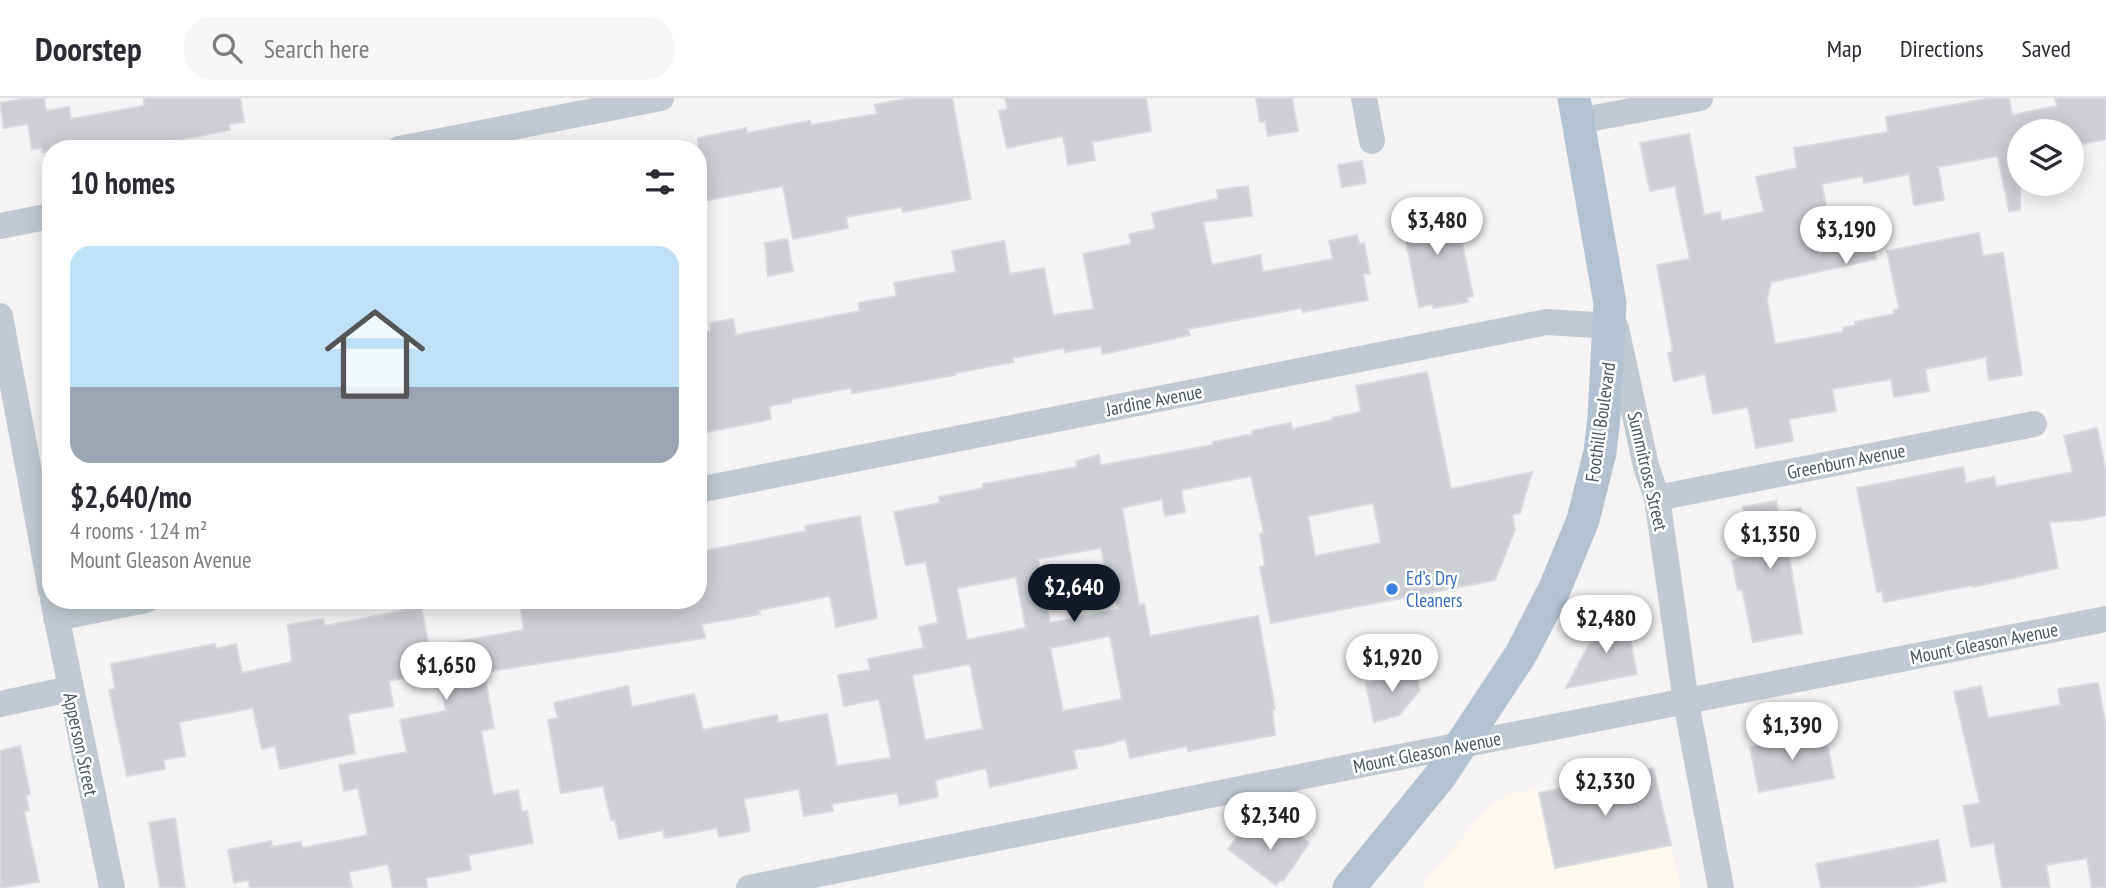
<!DOCTYPE html>
<meta charset="utf-8">
<style>
body{margin:0;font-family:"PT Sans Narrow",sans-serif;background:#f7f7f7;color:#2b2b33;height:100vh;display:flex;flex-direction:column;font-size:26px;white-space:nowrap}
*{box-sizing:border-box;margin:0}
p{font-size:23px;color:#7c7c81}
.icon{flex:none;width:38px;height:38px;fill:none;stroke:currentColor;stroke-width:2;stroke-linecap:round;stroke-linejoin:round}
.map{position:relative;flex:1;overflow:hidden}
.side{position:absolute;left:42px;top:42px;width:665px;height:469px;display:flex;flex-direction:column;background:#fff;border-radius:28px;box-shadow:0 4px 18px #0003}
.side>*{flex:none}
.fabs{position:absolute;left:2007px;top:21px;display:grid;gap:14px}
.fabs a{display:grid;place-items:center;width:77px;height:77px;border-radius:50%;background:#fff;box-shadow:0 4px 18px #0003;font-size:35px}
.price{position:absolute;translate:-50% -60px;padding:0 16px;border-radius:24px;background:#fff;color:#222;font-size:23px;line-height:46px;filter:drop-shadow(0 2px 4px #0008)}
.price::after{content:'';position:absolute;left:50%;top:42px;width:21px;height:16px;margin-left:-10px;background:inherit;clip-path:polygon(0 0,100% 0,50% 100%)}
.price.selected{background:#111827;color:#fff}
ul{padding:0;list-style:none}
li{display:grid;align-content:center;gap:14px;height:371px;padding:0 28px}
li+li{border-top:2px solid #e1e1e2}
li span{display:grid;place-items:center;height:217px;border-radius:21px;color:#555}
li>.icon{margin-inline-start:auto}
span .icon{width:126px;height:126px;fill:#fffc;stroke-width:1}
li b{font-size:30px}
h2{display:flex;justify-content:space-between;align-items:center;height:84px;padding:0 28px;font-size:30px}
header{display:flex;align-items:center;gap:42px;box-sizing:border-box;height:98px;padding:0 35px;background:#fff;border-bottom:2px solid #e1e1e2}
header strong{font-size:33px}
nav{display:flex;gap:38px;margin-inline-start:auto;font-size:24px}
.search{width:490px;height:63px;background:#f7f7f7;display:flex;align-items:center;gap:18px;box-sizing:border-box;padding:0 24px;border-radius:28px;color:#7c7c81;font-size:26px}
.map>svg:first-child{display:block}
</style>
<header>
<strong>Doorstep</strong>
<div class="search"><svg class="icon" aria-label="search" viewBox="0 0 24 24"><circle cx="10" cy="10" r="6"/><path d="M15 15l6 6"/></svg>Search here</div>
<nav><a>Map</a><a>Directions</a><a>Saved</a></nav>
</header>
<div class="map">
<svg width="2106" height="790" viewBox="0 0 2106 790">
<rect width="100%" height="100%" fill="#f5f3f3"/>
<path fill="#fdf9ef" d="M1538 691 1555 770 1671 747 1680 790H1420L1491 706 1509 696Z"/>
<path fill="#cdcfd5" stroke="#d7d9de" stroke-width="2" fill-rule="evenodd" d="M29 0H44L46 13 69 9 71 21 144 8V0H240L244 24 229 26 230 32 133 51H51V53L42 54V50L32 51 28 26 4 30 0 5Z
M909 0H952L971 101 903 114 902 109 846 119 848 130 793 141 783 88 698 104V40L746 30 747 35 810 23 811 27 877 16 875 7Z
M1005 0H1146L1151 33 1092 44 1095 62 1068 67 1063 38 1007 50 999 13 1008 11Z
M1256 0H1292L1298 33 1268 38 1265 23 1260 24Z
M1992 0H2009L2012 17 2057 8 2055 0H2106V41L2072 48V33H2020V112L2009 113 1998 58 1938 69 1944 102 1914 107 1909 76 1864 85 1863 78 1822 86 1831 142 1871 134 1876 161 1771 184 1767 201 1775 246 1843 234V230L1856 227 1855 224 1894 216V212L1899 211 1887 153 1979 135 1983 158 2003 155 2022 277 1989 282 1986 259 1925 271 1929 293 1894 299 1891 281 1832 291 1836 313 1789 321 1793 343 1756 350 1748 309 1713 316 1705 276 1674 283 1668 255 1673 254 1657 167 1690 161 1675 88 1650 93 1640 45 1689 36 1704 117 1720 114 1721 123 1764 114 1756 79 1797 70 1794 50 1888 34 1886 19Z
M1362 63 1366 85 1342 89 1338 67Z
M1248 88 1252 118 1203 124 1212 167 1260 157 1263 174 1333 161 1329 143 1357 137 1359 146 1364 145 1370 175 1363 176 1368 202 1303 214 1302 210 1188 231 1190 237 1103 256 1101 248 1065 254 1064 250 1013 260 1014 264 955 275V277L866 293 852 295 851 290 792 301 791 304 769 308 771 321 698 336V236L711 233 710 225 733 221 736 237 860 213 858 205 897 198 894 185 956 174 952 153 1004 143 1010 176 1044 170 1053 217 1094 211 1083 156 1131 146 1129 136 1155 131 1152 115 1218 101 1217 92Z
M1449 106V112L1455 111 1473 198 1467 199 1468 204 1433 210V206L1419 209 1401 116Z
M787 141 793 173 768 178 765 145Z
M1427 274 1451 391 1532 374 1520 415 1512 417 1515 432 1495 482 1271 525 1260 469 1265 468 1260 436 1264 435 1251 378 1181 392 1185 414 1165 418 1162 401 1122 410 1139 507 1144 506 1150 538 1258 518 1275 611 1272 612 1275 637 1188 653 1187 648 1130 660 1126 641 1100 648 1073 652 1077 670 990 689 986 670 935 682 938 699 900 707 897 695 831 706 833 713 804 718 799 691 744 701 750 733 719 739 717 730 665 740 663 732 619 741 615 722H611L603 688 561 695 548 622 558 620 554 605 628 588 632 609 694 596 703 632 777 617 778 625 827 616 837 668 891 660 879 601 844 608 838 577 870 572 868 561 924 550 919 529 938 525 926 464 906 467 894 414 940 405 939 399 984 390 983 386 1077 369 1076 363 1099 357 1100 366 1103 367 1213 347V344L1253 336 1252 333 1275 328 1291 325 1292 331 1332 322V320L1361 314 1356 288ZM1373 405 1381 445 1315 458 1308 418ZM1101 450 1108 483 1106 491 1120 511 1050 525 1038 461ZM1016 479 1026 530 967 542 957 490ZM1110 538 1122 601 1063 613 1050 550ZM970 566 983 631 925 642 912 577Z
M2097 330 2106 374V417L2083 422 2049 424 2058 470 1973 489V487L1884 504 1882 493 1877 494 1857 390 1963 369 1966 385 1994 379 1996 389 2073 374 2064 338Z
M1776 403 1778 415 1801 410 1808 443 1787 447 1802 535 1753 544 1742 491 1738 492 1732 462 1752 457 1743 409Z
M860 418 877 520 836 529 830 498 759 512 760 516 702 526 705 540 484 574 494 630 481 633 493 697 518 692 522 714 527 713 533 745 468 757 471 772 426 780 427 790H393L388 766 349 774 352 790H250L248 782 234 785 228 752 271 743 272 749 301 744 302 750 368 737 358 690 344 693 339 667 407 654 400 622 446 613 438 573 389 583 393 608 348 616 355 655 280 671 275 648 262 651 253 610 179 624 185 658 163 662 165 671 127 678 109 592 115 591 111 566 215 546 216 551 236 546 242 575 292 564 288 527 323 521 325 528 421 509 429 549 524 532 520 507 551 502H698V454L806 433 805 428Z
M1604 517 1628 530 1637 576 1566 590Z
M1409 570 1410 577 1416 576 1420 592 1399 617 1374 624 1366 586 1384 582 1383 576Z
M2098 585 2106 629V790H2092L2087 760 2046 767 2050 790H2002L1994 745 1971 749 1963 708 1980 705 1954 594 1981 588 1988 620 2061 607 2058 591Z
M1825 634 1834 680 1759 694 1750 649Z
M20 648 30 696 26 697 29 712 24 713 39 784 0 790V653Z
M1653 670 1671 747 1555 770 1539 695 1568 689V686L1623 674 1624 678Z
M175 720 185 790H160L149 725Z
M1254 729 1270 741 1275 734 1281 739 1288 729 1309 745 1283 783 1280 782 1276 787 1228 751 1243 731 1250 735Z
M1938 742 1946 783 1911 790H1821L1816 766Z"/>
<g fill="none" stroke-linecap="round" stroke-linejoin="round">
<path stroke="#c1cad2" stroke-width="26" d="M1364 0 1372 43
M1578 23 1700 0
M399 51 661 0
M0 128 51 118
M0 218 51 492
M1616 230 1646 368 1657 400 1686 604 1721 790
M698 392 1547 224 1610 228
M1657 400 2034 326
M53 502 112 790
M56 520 146 502
M0 606 70 591
M749 790 1359 667 2106 521"/>
<path stroke="#b3c2d1" stroke-width="33" d="M1349 790 1441 677 1521 556 1555 490 1583 422 1600 354 1604 319 1610 205 1574 0"/>
</g>
<circle fill="#3f7fe0" stroke="#fff" stroke-width="2.5" cx="1392" cy="491" r="7"/>
<g text-anchor="middle" stroke-width="5" stroke-linejoin="round" paint-order="stroke">
<g font-size="19" fill="#4a5661" stroke="#fff">
<text transform="translate(1154 302) rotate(-11)" y="7">Jardine Avenue</text>
<text transform="translate(1600 324) rotate(-82)" y="7">Foothill Boulevard</text>
<text transform="translate(1846 363) rotate(-11)" y="7">Greenburn Avenue</text>
<text transform="translate(1648 373) rotate(77)" y="7">Summitrose Street</text>
<text transform="translate(1984 545) rotate(-11)" y="7">Mount Gleason Avenue</text>
<text transform="translate(81 646) rotate(78)" y="7">Apperson Street</text>
<text transform="translate(1427 654) rotate(-11)" y="7">Mount Gleason Avenue</text>
</g>
<g font-size="19" fill="#366cbe" stroke="#fff" text-anchor="start">
<text x="1406" y="487">Ed’s Dry<tspan x="1406" dy="22">Cleaners</tspan></text>
</g>
</g>
</svg>
<div class="fabs">
<a><svg class="icon" aria-label="layers" viewBox="0 0 24 24"><path d="M12 4l9 5-9 5-9-5zM3 14l9 5 9-5"/></svg></a>
</div>
<b class="price" style="left:1437px;top:159px">$3,480</b>
<b class="price" style="left:1846px;top:168px">$3,190</b>
<b class="price" style="left:1770px;top:473px">$1,350</b>
<b class="price selected" style="left:1074px;top:526px">$2,640</b>
<b class="price" style="left:1606px;top:557px">$2,480</b>
<b class="price" style="left:1392px;top:596px">$1,920</b>
<b class="price" style="left:446px;top:604px">$1,650</b>
<b class="price" style="left:1792px;top:664px">$1,390</b>
<b class="price" style="left:1605px;top:720px">$2,330</b>
<b class="price" style="left:1270px;top:754px">$2,340</b>
<section class="side">
<h2>10 homes<svg class="icon" aria-label="filters" viewBox="0 0 24 24"><path d="M4 7h16M4 17h16"/><circle cx="9" cy="7" r="2"/><circle cx="15" cy="17" r="2"/></svg></h2>
<ul>
<li><span style="background:linear-gradient(#bfe0f5 65%,#9aa5b1 0)"><svg class="icon" aria-label="home" viewBox="0 0 24 24"><path d="M3 11l9-7 9 7M6 9v11h12V9"/></svg></span><div><b>$2,640/mo</b><p>4 rooms · 124 m²</p><p>Mount Gleason Avenue</p></div></li>
</ul>
</section>
</div>
